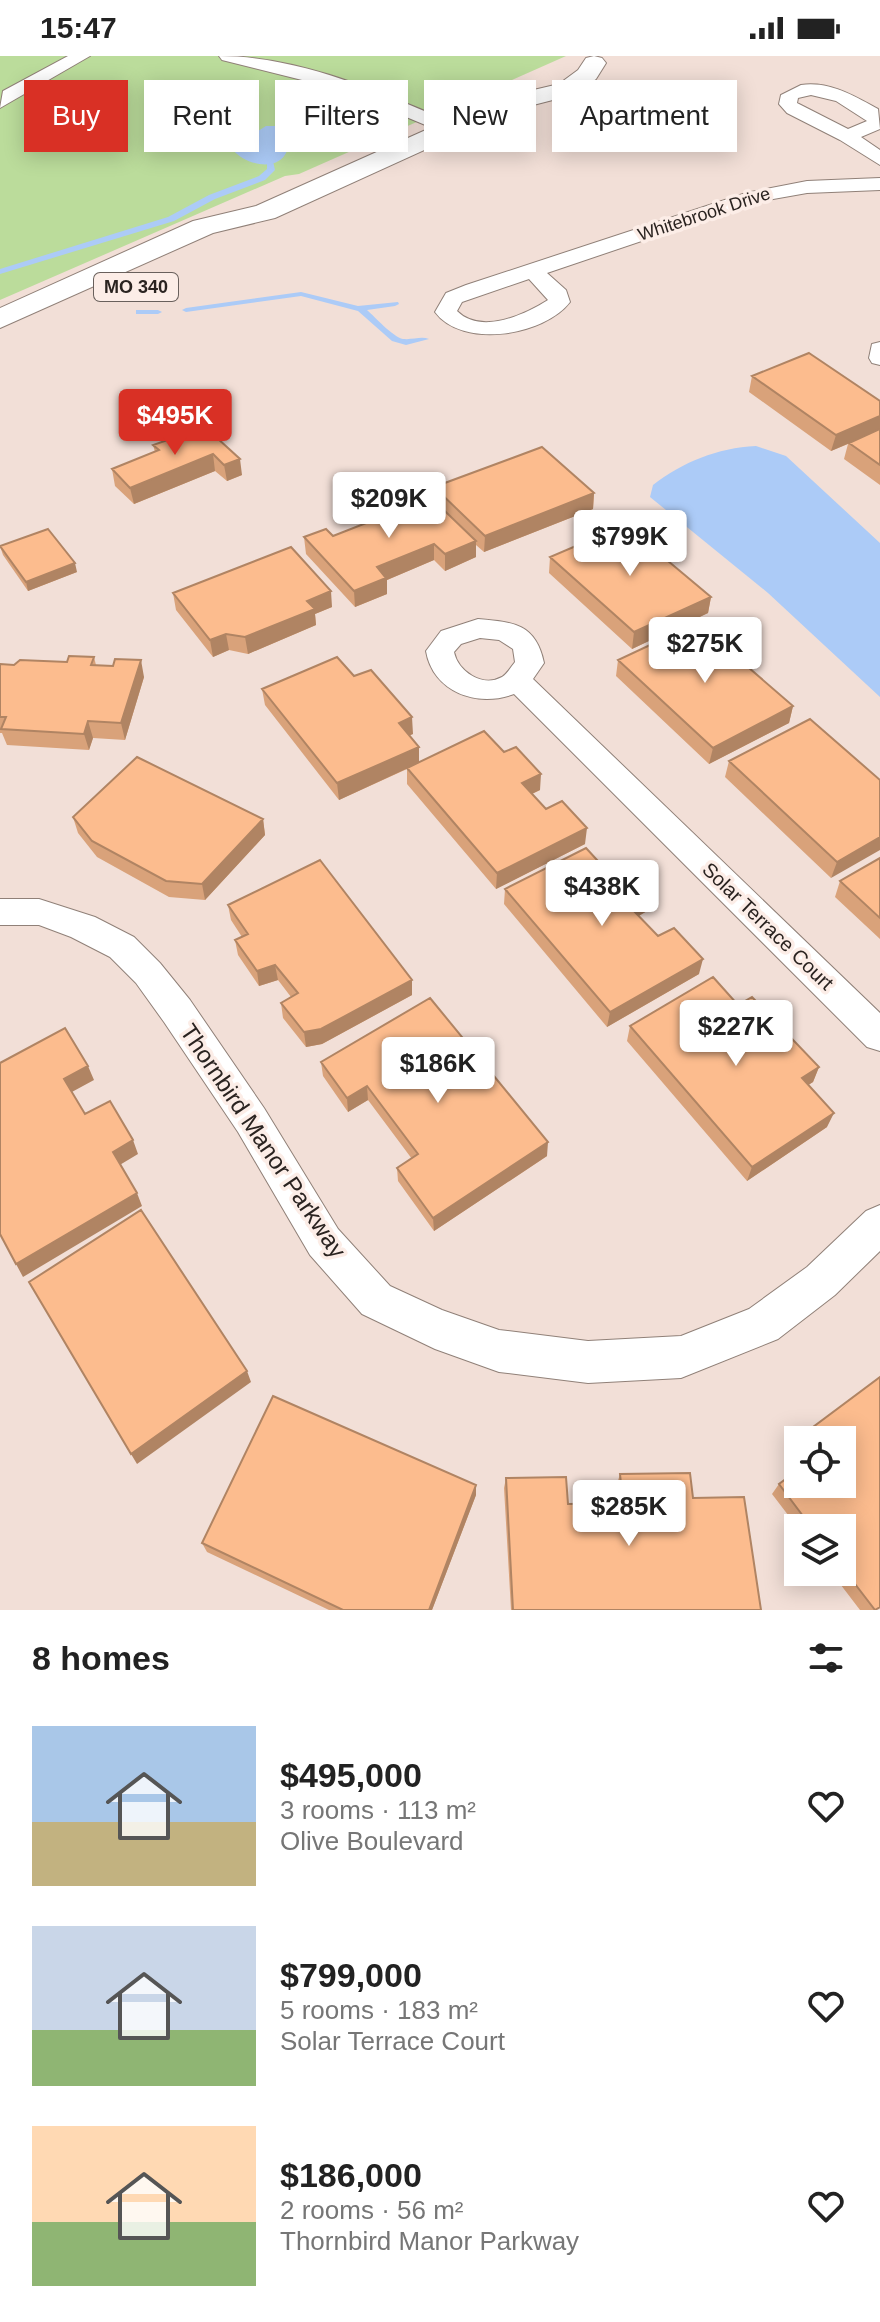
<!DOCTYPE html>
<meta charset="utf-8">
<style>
body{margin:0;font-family:Arial,sans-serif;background:#f2f2f2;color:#222;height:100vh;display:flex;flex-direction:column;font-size:30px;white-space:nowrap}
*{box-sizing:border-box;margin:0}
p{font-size:26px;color:#767676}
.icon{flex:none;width:44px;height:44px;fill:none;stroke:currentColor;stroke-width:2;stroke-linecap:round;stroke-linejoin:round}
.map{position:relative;height:1554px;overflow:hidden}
.panel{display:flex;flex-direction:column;background:#fff;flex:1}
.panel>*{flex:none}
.top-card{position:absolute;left:24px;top:24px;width:832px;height:72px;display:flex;gap:16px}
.controls{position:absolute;left:784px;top:1370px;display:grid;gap:16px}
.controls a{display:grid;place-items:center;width:72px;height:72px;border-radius:0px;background:#fff;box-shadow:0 4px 20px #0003;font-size:40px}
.price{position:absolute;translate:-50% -68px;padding:0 18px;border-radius:8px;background:#fff;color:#222;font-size:26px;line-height:52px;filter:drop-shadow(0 2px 4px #0008)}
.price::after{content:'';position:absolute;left:50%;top:48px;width:24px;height:18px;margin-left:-12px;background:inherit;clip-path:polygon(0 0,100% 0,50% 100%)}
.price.active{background:#d93025;color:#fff}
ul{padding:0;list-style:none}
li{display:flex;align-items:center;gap:24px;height:200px;padding:0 32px}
li span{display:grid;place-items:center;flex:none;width:224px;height:160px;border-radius:0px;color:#555}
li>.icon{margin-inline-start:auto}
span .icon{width:96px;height:96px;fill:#fffc;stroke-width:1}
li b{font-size:34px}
h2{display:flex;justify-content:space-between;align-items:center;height:96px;padding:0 32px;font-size:34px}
.pill{padding:0 28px;border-radius:0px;background:#fff;box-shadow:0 4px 20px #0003;font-size:28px;line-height:72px}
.pill.active{background:#d93025;color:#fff}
.status{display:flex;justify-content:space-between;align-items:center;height:56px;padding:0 40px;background:#fff;direction:ltr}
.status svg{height:22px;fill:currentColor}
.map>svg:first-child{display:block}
</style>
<div class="status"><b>15:47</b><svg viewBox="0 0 49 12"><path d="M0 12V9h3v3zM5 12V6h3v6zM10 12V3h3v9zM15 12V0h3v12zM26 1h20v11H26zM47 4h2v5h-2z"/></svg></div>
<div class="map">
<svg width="880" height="1554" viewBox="0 0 880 1554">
<rect width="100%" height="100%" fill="#f2dfd7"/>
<path fill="#bbdc9b" d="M0 0H566L299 118 285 120 0 244Z"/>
<path fill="#accbf7" d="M266 70H279L285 74 275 80 287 95C278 117 245 109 232 93 235 90 261 73 266 70Z
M756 390 786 400 880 487V641L768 537 650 441 653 429C683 406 717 392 756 390Z"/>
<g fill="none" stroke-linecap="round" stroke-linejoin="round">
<path fill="#accbf7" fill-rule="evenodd" d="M267 105H273L275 114 265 124 215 143 174 165 0 218V213L168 161 209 139 259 120 267 113Z
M301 236 358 250 398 246 399 248 395 250 367 254C375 261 393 281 403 283 413 284 421 280 429 283L406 289 392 285 358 255 301 240 186 256 182 254 186 252Z
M136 254H158L162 256 158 258H136Z"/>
<g stroke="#908078" stroke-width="2">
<path id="minor" d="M68 0H90L0 52 3 35Z
M219 0C301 0 381 37 456 68L458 72 449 78 442 76 342 34 222 4Z
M801 29C830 25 854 40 878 53L880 73 861 81 880 94V109L840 84 787 57 779 48 781 39ZM811 39 836 45 867 65 848 73 797 47 798 42Z
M880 122V134L807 137 757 146 547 217 566 234 570 246C544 280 462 293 435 256L446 237 466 229 746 137 807 125ZM529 223 548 244C524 259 481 279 457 255L462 246Z
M880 286V309L872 307 869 302 872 288Z
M478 563C514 566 536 568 544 607L533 623 880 957V995L867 991 514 638C477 652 433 636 426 595L441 575ZM480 582 499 584 513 593 515 606C511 611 507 618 502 621 482 632 458 615 454 596L461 588Z
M0 843H39L95 861 134 881 160 907 190 944 264 1052 338 1173 390 1230 442 1254 499 1274 588 1285 681 1280 749 1253 807 1211 866 1155 880 1149V1195L835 1239 778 1283 681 1322 588 1327 499 1316 435 1293 362 1258 310 1199 238 1076 164 966 136 927 110 901 71 881 39 869H0Z"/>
</g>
<g stroke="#908078" stroke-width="2">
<path id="primary" d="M594 0 602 2 606 7 596 23 576 38 510 55 275 162 213 177 0 272V252L193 165 256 150 495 43 559 28 578 14 586 2Z"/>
</g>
<use href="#minor" fill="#fff" fill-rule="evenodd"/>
<use href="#primary" fill="#fff" fill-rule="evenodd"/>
</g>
<path fill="#d9a27a" d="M752 320 880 345V429L844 403 848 388 831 395 749 336Z
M205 371 242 419 227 425 215 415 134 448 115 430 112 413 155 396 153 389Z
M434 431 594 437 593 453 484 496 476 489V501L445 515 434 504 387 524V538L355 551 306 498 304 481 333 480 400 454 399 444 434 445Z
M0 490 77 516 28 535 3 499Z
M550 501 711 541 708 557 632 593 549 517Z
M173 537 332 551 315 558 316 569 248 598 229 594 213 601 176 554Z
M94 601 96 609 144 621 125 684 93 682 89 694 7 689 2 677H0V608L14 609 67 606Z
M618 604 793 650 789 667 709 708 616 620Z
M354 620 413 678 409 679 419 706 540 734 532 738 546 753 585 788 496 833 407 728V713L339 744 265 649 262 633Z
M729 705 880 724 831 822 725 721Z
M73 761 263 763 265 779 205 844 169 841 97 801 78 777Z
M880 802V883L835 841 840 825Z
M505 833 647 855 639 860 658 880 699 918 607 971 504 848Z
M228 849 412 939 322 988 306 991 283 962 281 947 291 941 278 924 259 930 238 899 235 884 242 881 231 864Z
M738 949 819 1011 813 1026 808 1029 827 1071 747 1125 627 985 630 970Z
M321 1006 547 1100 434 1175 398 1125 397 1112 412 1103 368 1044 348 1056 323 1020Z
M880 1321 877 1554H860L831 1516H842V1472H798L772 1438 779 1428 842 1384H799L801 1380Z
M620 1418 693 1442 761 1554H511L504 1432 506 1422 568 1448 618 1447 617 1428Z
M476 1439 432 1554H329L207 1496 202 1487Z"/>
<path fill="#b08463" d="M880 360V374L831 395 836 379Z
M213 398 215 415 134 448 130 432Z
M240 403 242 419 227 425 224 409Z
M594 437 593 453 484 496 485 480Z
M476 485V501L445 515V498Z
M434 488V504L387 524V538L355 551 354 535 377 511Z
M75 507 77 516 28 535 26 526Z
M331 535 332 551 315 558 316 569 248 598 245 581 307 545Z
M711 541 708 557 632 593 634 576Z
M226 578 229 594 213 601 210 584Z
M141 604 144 621 125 684 121 667Z
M793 650 789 667 709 708 713 692Z
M412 661 413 678 399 684V667Z
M88 665 93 682 89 694 84 678Z
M419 691V707L339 744 337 727Z
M541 718 540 734 521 743 522 727Z
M263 763 265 779 205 844 202 828Z
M587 772 585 788 496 833 497 817Z
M880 781V794L831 822 837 806Z
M650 840 647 855 628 866 630 851Z
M703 903 699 918 607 971 610 956Z
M275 909 278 924 259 930 257 915Z
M412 924V939L322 988 306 991 304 976Z
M88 1010 94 1024 70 1037 64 1023Z
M819 1011 813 1026 796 1037 802 1022Z
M367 1030 368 1044 348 1056 347 1042Z
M834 1057 827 1071 747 1125 752 1111Z
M133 1084 138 1098 118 1110 113 1096Z
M548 1086 547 1100 434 1175 433 1162Z
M137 1137 142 1150 23 1221 16 1208Z
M247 1315 251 1326 137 1408 131 1398Z
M476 1429V1439L432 1554H429Z"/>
<path fill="#fcbc8e" stroke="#b08463" stroke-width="2" d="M809 297 880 345V360L836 379 752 320Z
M205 371 240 403 224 409 213 398 130 432 112 413 159 394 153 389Z
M880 373V409L849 387Z
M542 391 594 437 485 480 434 431Z
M423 434 476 485 445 498 434 488 377 511 386 522 354 535 304 481 326 473 333 480 407 451 399 444Z
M625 469 711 541 634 576 550 501Z
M48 473 75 507 26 526 0 490Z
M291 491 331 535 307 545 315 553 245 581 226 578 210 584 173 537Z
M697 567 793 650 713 692 618 604Z
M69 600 94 601 91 609 113 610 115 603 141 604 121 667 88 665 84 678 1 673 6 661H0V608L14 609 20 604 67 606Z
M337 601 354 620 371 614 412 661 399 667 419 691 337 727 262 633Z
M810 663 880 724V781L837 806 729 705Z
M484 675 504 696 516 691 541 718 522 727 546 753 562 745 587 772 497 817 407 712Z
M137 701 263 763 202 828 166 825 92 785 73 761Z
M586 792 608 816 620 809 650 840 630 851 658 880 674 872 703 903 610 956 505 833Z
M880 802V862L840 825Z
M320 804 412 924 321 973 304 976 281 947 298 937 275 909 257 915 235 884 248 878 228 849Z
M713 921 738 949 752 941 819 1011 802 1022 834 1057 752 1111 630 970Z
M430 942 548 1086 433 1162 397 1112 418 1098 367 1030 347 1042 321 1006Z
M65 972 88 1010 64 1023 85 1058 110 1045 133 1084 113 1096 137 1137 16 1208 0 1178V1007Z
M141 1154 247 1315 131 1398 29 1226Z
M880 1321V1551L875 1554 842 1511V1472H812L779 1428 798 1414V1428H842V1384H804L801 1380Z
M273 1340 476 1429 429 1554H343L202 1487Z
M690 1417 693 1442 744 1441 761 1554H513L506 1422 566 1421 568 1448 623 1447 620 1418Z"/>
<g text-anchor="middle" stroke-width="7" stroke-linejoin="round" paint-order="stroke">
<g font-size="18" fill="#2a2320" stroke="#fcede7">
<text transform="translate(704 158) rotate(-18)" y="6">Whitebrook Drive</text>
</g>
<rect fill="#fcede7" stroke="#69605c" stroke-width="2" x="94" y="217" width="84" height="28" rx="6"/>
<g font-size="18" font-weight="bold" fill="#2a2320">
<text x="136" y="237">MO 340</text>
</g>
<g font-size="20" fill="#2a2320" stroke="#fcede7">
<text transform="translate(768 870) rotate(44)" y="7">Solar Terrace Court</text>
</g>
<g font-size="24" fill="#2a2320" stroke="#fcede7">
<text transform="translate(263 1085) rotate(56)" y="8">Thornbird Manor Parkway</text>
</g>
</g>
</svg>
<div class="controls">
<a><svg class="icon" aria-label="locate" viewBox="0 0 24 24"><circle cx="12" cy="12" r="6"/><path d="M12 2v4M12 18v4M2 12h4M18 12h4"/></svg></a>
<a><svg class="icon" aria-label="layers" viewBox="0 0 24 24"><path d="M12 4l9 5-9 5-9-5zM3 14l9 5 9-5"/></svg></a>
</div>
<b class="price active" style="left:175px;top:401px">$495K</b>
<b class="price" style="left:389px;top:484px">$209K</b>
<b class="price" style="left:630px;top:522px">$799K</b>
<b class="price" style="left:705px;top:629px">$275K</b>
<b class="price" style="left:602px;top:872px">$438K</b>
<b class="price" style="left:736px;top:1012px">$227K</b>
<b class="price" style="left:438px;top:1049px">$186K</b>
<b class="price" style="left:629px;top:1492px">$285K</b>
<div class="top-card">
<a class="pill active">Buy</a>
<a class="pill">Rent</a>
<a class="pill">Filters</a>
<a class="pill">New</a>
<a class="pill">Apartment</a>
</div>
</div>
<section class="panel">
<h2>8 homes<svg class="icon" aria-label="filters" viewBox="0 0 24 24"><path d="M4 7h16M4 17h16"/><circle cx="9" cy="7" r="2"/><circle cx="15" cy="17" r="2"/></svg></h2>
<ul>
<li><span style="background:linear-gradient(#a9c7e8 60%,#c2b280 0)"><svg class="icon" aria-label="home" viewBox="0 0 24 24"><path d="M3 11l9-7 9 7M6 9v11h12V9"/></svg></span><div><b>$495,000</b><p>3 rooms · 113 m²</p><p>Olive Boulevard</p></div><svg class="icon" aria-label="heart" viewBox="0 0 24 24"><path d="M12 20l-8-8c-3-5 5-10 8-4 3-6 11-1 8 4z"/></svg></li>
<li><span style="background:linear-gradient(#c9d6e8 65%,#8fb573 0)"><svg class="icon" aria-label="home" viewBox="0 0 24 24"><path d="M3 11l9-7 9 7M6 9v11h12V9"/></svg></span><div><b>$799,000</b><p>5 rooms · 183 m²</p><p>Solar Terrace Court</p></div><svg class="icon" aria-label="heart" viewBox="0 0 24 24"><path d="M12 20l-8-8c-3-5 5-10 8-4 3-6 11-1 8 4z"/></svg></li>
<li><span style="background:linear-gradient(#ffd9b3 60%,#8fb573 0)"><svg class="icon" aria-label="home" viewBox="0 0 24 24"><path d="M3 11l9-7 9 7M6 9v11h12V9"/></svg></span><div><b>$186,000</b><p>2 rooms · 56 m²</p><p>Thornbird Manor Parkway</p></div><svg class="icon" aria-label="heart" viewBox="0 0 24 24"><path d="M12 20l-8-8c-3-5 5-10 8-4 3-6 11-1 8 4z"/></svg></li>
</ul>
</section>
